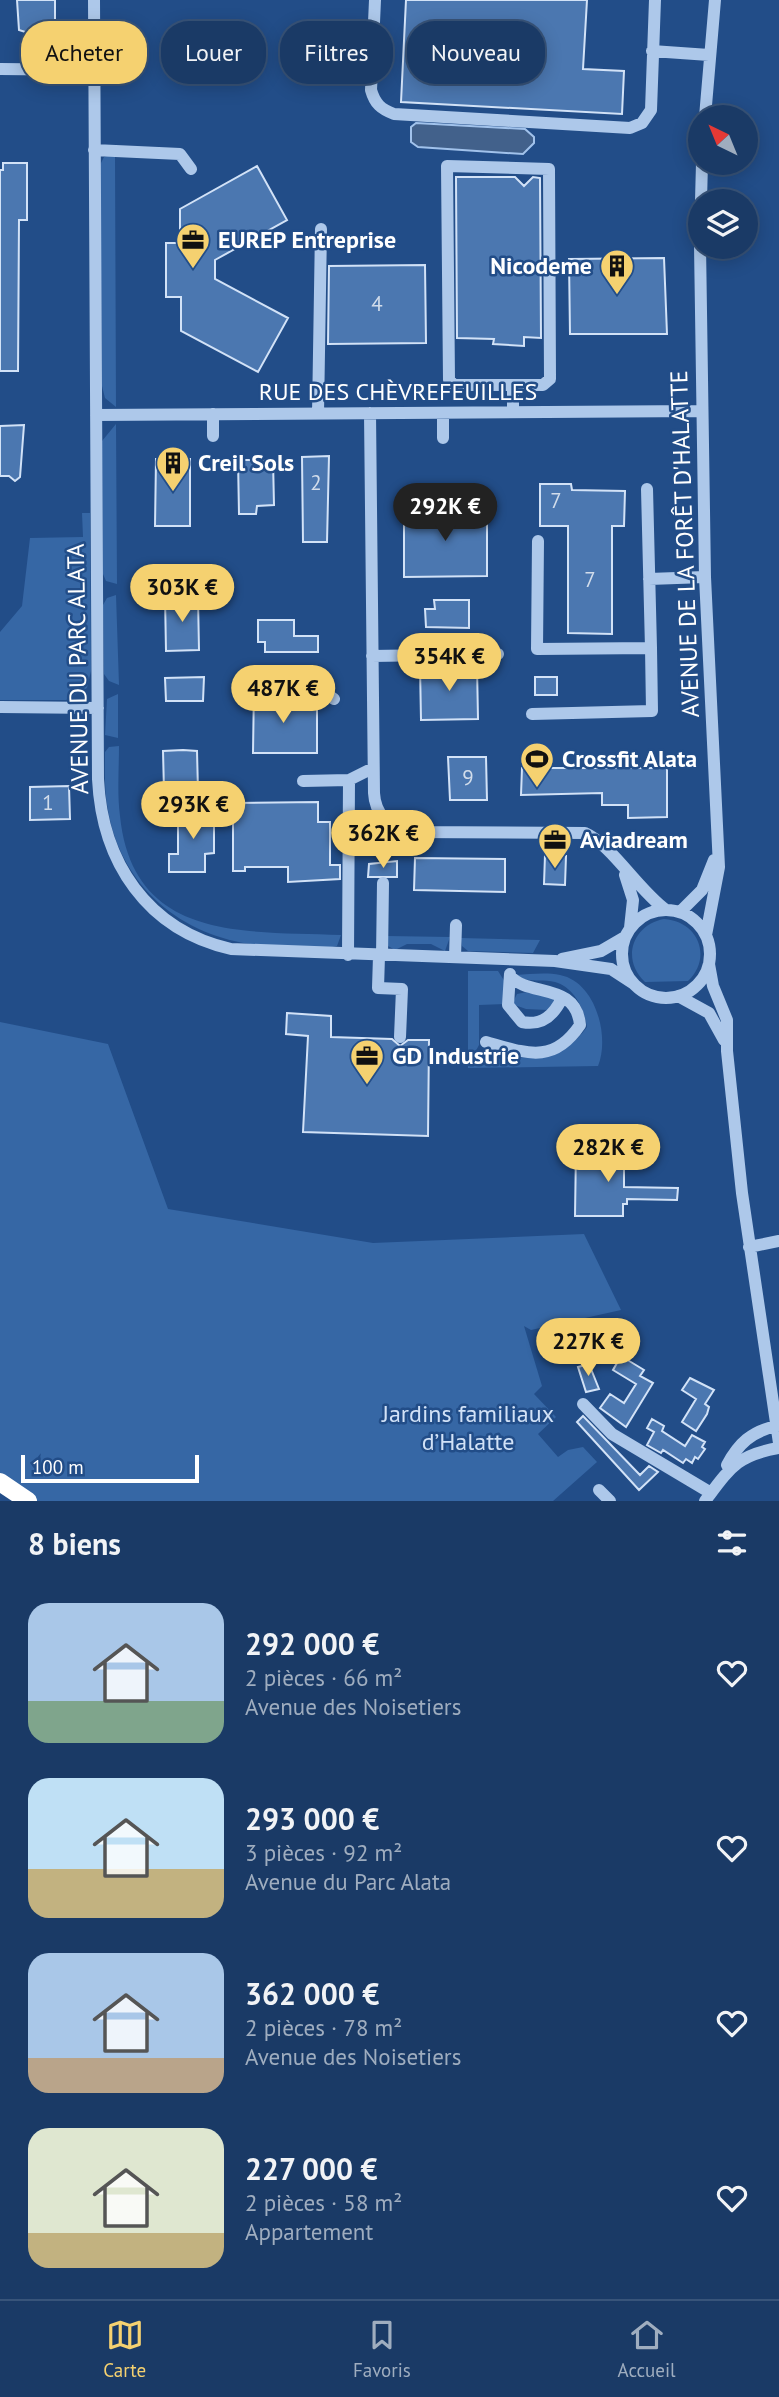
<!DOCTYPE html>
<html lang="fr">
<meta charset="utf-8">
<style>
body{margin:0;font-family:"PT Sans",sans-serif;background:#23416c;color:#f1f3f6;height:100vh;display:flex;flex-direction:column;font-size:26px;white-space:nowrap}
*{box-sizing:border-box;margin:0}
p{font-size:23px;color:#9fadbf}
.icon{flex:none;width:38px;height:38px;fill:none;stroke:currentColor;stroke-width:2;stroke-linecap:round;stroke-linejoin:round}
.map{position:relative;height:1501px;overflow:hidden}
.panel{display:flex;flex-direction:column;background:#1a3a66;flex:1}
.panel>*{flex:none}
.guide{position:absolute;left:21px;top:21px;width:738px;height:63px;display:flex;gap:14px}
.needle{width:46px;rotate:317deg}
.fabs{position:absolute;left:688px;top:105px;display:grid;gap:14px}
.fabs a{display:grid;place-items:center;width:70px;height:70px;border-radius:50%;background:#1a3a66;box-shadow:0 4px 18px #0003,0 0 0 2px #38547a;font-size:35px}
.scale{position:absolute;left:21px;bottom:18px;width:178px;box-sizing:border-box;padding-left:7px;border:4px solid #fff;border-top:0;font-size:19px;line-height:24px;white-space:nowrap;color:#fff;-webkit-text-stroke:5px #224d88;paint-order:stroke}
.price{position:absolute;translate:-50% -60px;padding:0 16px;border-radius:24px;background:#f5d170;color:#111;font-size:23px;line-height:46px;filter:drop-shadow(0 2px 4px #0008)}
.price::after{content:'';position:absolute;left:50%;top:42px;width:21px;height:16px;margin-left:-10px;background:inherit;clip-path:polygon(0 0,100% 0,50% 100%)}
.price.current{background:#222;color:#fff}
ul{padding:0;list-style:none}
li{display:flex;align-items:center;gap:21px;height:175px;padding:0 28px}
li span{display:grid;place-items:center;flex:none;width:196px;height:140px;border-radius:21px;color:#555}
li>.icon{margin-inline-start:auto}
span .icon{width:84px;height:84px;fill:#fffc;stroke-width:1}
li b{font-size:30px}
h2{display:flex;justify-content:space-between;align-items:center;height:84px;padding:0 28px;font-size:30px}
.pill{padding:0 24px;border-radius:28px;background:#1a3a66;box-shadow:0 4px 18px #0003,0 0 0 2px #38547a;font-size:24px;line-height:63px}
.pill.current{background:#f5d170;color:#111}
.tabs{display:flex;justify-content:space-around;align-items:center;height:98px;border-top:2px solid #38547a;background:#1a3a66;font-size:19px;color:#9fadbf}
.tabs a{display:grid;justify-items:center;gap:4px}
.tabs .current{color:#f5d170}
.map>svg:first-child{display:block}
</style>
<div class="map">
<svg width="779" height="1501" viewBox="0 0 779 1501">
<rect width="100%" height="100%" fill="#224d88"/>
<path fill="#3667a5" d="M115 154 116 407 105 398 102 386 100 165 104 157Z
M116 424 117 584 106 581 103 574 102 441Z
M82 513H90L91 671 87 688 66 700H0V632L22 606 30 538 83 537Z
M116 595 119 685 109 681 104 674 103 605 107 598Z
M118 694V738L105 735 107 699Z
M119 746C119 769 117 793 120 816 133 942 244 931 341 935L337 946C319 951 293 946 274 946 192 944 122 893 108 810 104 791 105 771 105 752L109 747Z
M664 919C698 921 713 957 688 981L645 982C621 960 632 925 664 919Z
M387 936 450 937 445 951 431 944H407L395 950 388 946Z
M461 938 540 940 533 953 468 951 462 946Z
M468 971H498L505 982V1004L479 1005V1045L471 1060 473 1064C519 1048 553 1074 587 1027 584 1009 575 988 555 982 542 978 528 984 516 975 530 974 547 972 560 975 596 982 610 1037 598 1066L468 1068Z
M527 992 546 993 555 1001 548 1010 526 1009 512 1004 517 994Z
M0 1022 108 1044 168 1209 373 1243 584 1234 621 1310 531 1330 524 1326 542 1386 534 1394 556 1417 538 1434 558 1457 568 1450 583 1447 597 1462 553 1501H34L0 1473Z"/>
<path fill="#42618b" stroke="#a1c2eb" stroke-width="2" d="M416 123 525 129 534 137V143L523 154 418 147 411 142V127Z"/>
<path fill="#4b77b0" stroke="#d2e2f7" stroke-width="2" d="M17 0H55V24H47V39L19 30Z
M406 0H587L583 69 624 71 622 114 401 102Z
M3 163H27V220H19L18 371H0V170H3Z
M257 166 287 220 215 260V279L288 318 258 372 181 331V297H166V243H180V209Z
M456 177H515L524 186 533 177 540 178 541 338 524 337V346L493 344 494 339 457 338Z
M664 258 667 334H570L569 259Z
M425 265 426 343 328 344 329 266Z
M24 425 20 477 15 481 9 476H0V426Z
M329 456 327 542H303L302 457Z
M156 459H190V526H155Z
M238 460H273L274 505 257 506 256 514H239Z
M540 484H571L572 490 625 491 624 526H612V634L568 633V526H540Z
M404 510H487V576L404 577Z
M165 597 198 598 199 650 166 651Z
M434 600H469V628L426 627 425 609H435Z
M258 620H294V636H318V652H265V642H258Z
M420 666H477L478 719 421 720Z
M204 677 203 701H166L165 678Z
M535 677H557V695H535Z
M254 686 266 691 286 690V707L317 706V753H253Z
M183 750 197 751 198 791H164L163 751Z
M448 757H486L487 800H450Z
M522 768H667V817L628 818V805H602V793L521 795Z
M69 786 70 819 30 820V787Z
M318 802V822H330V865H340V879L288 882V867H245V871H233V803Z
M178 811H214V853L205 854V872H169V854H178Z
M545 855 566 856 565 885 544 884Z
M415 858 505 859V892L414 890Z
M397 861V877H368L369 864Z
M287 1013 331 1016V1037L392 1039 400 1046 408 1040H429L428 1136 303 1132 308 1036 286 1034Z
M576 1149H624V1187L678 1188 677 1200 627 1199V1204H623V1216H575Z
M621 1356 644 1370 640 1376 653 1383 626 1427 600 1408 610 1394 624 1403 636 1384 613 1370Z
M589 1364 599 1389 586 1392 578 1367Z
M690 1378 714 1390 705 1404 709 1407 707 1414 696 1431 682 1422 696 1399 682 1390Z
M583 1416 640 1475 649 1466 658 1472 639 1490 577 1422Z
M652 1419 664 1426 662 1431 685 1446 692 1435 705 1442 702 1447 705 1449 698 1459 695 1457 692 1463 686 1459 683 1463 663 1450 661 1453 647 1445 654 1432 647 1428Z"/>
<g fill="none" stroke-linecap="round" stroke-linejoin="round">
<path stroke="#adc8ea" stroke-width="12" d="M94 0 98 779C102 862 147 930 231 949L555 961 611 969 634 984
M375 0 371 90C375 104 381 109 394 114L630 128 642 123 651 110 655 0
M652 51 709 55
M0 69 93 70
M705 117 715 0
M94 150 180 154 191 169
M447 166 549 169 550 379 543 385H454L449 380Z
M701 201 702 163
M700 245 705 577 719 867 706 935
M513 412V386
M370 413 374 793C375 813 389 829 408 832L585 833C611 844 639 891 666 910
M443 413V438
M213 414V436
M318 414 321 229
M96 415 700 411
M538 541 537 649 651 648 647 489
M649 579 705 577
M372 656 498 654
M266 682 307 681 334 699
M0 707 98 708
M532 714 652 711 651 648
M303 781 349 780
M625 875 633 900 630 928
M622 954a44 44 0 1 1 88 0a44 44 0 1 1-88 0Z
M680 912 702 890 714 860
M348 955 349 780 373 768
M379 956 378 988 402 989 400 1037
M382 956 383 883
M455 957 456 925
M562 959 601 951 625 937
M709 964 713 986 727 1020V1051L742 1193 779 1443
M510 974 508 1005 522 1022C542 1026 554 1015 562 998
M678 996 709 1013 724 1040
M486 1042C526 1053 553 1065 580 1025 576 982 528 997 510 976
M749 1247 779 1241
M583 1404 612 1434 711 1493
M727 1465C739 1443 751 1432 776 1426
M599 1490 610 1501
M705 1501C730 1468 737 1455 779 1448"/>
<path stroke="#fff" stroke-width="18" d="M0 1482 28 1501"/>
</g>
<defs>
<g id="office-pin" transform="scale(1.75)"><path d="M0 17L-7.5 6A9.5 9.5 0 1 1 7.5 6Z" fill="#f5d170" stroke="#224d88"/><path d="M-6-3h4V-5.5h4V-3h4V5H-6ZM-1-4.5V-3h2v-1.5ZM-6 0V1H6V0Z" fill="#111"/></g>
<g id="building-pin" transform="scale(1.75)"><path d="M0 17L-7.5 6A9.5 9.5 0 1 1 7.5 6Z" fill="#f5d170" stroke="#224d88"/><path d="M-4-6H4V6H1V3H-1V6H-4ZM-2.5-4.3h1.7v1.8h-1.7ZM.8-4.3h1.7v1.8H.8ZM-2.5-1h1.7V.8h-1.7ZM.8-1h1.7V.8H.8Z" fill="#111"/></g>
<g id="stadium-pin" transform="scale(1.75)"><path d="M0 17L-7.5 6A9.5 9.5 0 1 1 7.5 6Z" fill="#f5d170" stroke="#224d88"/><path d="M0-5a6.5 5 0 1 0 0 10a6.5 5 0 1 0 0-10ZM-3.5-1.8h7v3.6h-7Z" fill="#111"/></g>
</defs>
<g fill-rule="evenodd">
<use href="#office-pin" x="193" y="240"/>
<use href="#building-pin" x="617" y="266"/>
<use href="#building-pin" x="173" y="463"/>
<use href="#stadium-pin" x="537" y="759"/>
<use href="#office-pin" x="555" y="840"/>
<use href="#office-pin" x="367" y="1056"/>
</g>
<g text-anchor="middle" stroke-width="5" stroke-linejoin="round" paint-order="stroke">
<g font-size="21" fill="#d2ddeb">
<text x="377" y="311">4</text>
<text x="316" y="490">2</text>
<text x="556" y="508">7</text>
<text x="590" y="587">7</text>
<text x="468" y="785">9</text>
<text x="48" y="810">1</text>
</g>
<g font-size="24" font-weight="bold" fill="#fff" stroke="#224d88" text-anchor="start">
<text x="218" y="248">EUREP Entreprise</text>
<text x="592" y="274" text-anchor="end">Nicodeme</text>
<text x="198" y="471">Creil Sols</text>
<text x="562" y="767">Crossfit Alata</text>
<text x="580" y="848">Aviadream</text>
<text x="392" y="1064">GD Industrie</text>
</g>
<g font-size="24" fill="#fff" stroke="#224d88">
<text x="398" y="400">RUE DES CHÈVREFEUILLES</text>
<text transform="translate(685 544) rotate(-92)" y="8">AVENUE DE LA FORÊT D'HALATTE</text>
<text transform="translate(78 669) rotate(-91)" y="8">AVENUE DU PARC ALATA</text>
</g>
<g font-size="24" fill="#d2e2f7" stroke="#224d88">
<text x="468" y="1422">Jardins familiaux<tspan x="468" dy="28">d’Halatte</tspan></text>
</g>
</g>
</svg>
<div class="fabs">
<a><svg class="needle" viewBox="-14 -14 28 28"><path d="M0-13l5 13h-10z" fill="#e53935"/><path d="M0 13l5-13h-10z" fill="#9fadbf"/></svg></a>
<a><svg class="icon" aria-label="layers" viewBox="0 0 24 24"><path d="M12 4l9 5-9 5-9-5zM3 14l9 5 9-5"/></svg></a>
</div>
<div class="scale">100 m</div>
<b class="price current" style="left:445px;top:543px">292K €</b>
<b class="price" style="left:182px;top:624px">303K €</b>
<b class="price" style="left:449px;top:693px">354K €</b>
<b class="price" style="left:283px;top:725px">487K €</b>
<b class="price" style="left:193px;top:841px">293K €</b>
<b class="price" style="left:383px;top:870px">362K €</b>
<b class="price" style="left:608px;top:1184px">282K €</b>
<b class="price" style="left:588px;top:1378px">227K €</b>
<div class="guide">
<a class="pill current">Acheter</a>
<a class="pill">Louer</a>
<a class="pill">Filtres</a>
<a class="pill">Nouveau</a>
</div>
</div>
<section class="panel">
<h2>8 biens<svg class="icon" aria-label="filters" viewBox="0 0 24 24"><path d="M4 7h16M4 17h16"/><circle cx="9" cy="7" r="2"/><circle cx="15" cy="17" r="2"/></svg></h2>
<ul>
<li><span style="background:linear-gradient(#a9c7e8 70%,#7fa58c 0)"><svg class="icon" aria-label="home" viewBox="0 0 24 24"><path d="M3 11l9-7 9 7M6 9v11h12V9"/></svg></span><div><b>292 000 €</b><p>2 pièces · 66 m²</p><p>Avenue des Noisetiers</p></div><svg class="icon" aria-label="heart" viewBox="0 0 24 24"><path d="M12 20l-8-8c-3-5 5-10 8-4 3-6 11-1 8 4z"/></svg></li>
<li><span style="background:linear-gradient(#bfe0f5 65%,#c2b280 0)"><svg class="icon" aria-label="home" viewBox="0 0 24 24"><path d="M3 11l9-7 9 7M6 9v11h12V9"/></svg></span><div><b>293 000 €</b><p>3 pièces · 92 m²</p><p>Avenue du Parc Alata</p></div><svg class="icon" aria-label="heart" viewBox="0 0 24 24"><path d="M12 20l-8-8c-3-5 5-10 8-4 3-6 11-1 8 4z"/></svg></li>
<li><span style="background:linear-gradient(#a9c7e8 75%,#b9a48a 0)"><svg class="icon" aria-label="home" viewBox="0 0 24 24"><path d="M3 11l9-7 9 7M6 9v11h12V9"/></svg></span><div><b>362 000 €</b><p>2 pièces · 78 m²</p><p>Avenue des Noisetiers</p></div><svg class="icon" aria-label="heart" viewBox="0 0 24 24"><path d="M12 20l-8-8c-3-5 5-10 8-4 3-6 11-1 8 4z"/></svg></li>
<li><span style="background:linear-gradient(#dfe7d0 75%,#c2b280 0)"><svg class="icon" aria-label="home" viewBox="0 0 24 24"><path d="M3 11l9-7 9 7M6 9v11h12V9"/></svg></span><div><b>227 000 €</b><p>2 pièces · 58 m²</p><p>Appartement</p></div><svg class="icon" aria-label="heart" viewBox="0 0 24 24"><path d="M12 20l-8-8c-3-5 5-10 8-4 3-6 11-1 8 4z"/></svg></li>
</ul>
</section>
<nav class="tabs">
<a class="current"><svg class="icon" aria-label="map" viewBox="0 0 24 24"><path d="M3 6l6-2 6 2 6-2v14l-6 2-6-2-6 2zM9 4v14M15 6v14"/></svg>Carte</a>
<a><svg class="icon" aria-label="saved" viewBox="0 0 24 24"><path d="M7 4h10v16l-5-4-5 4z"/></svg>Favoris</a>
<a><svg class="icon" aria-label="home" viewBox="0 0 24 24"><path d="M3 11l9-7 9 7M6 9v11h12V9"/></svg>Accueil</a>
</nav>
